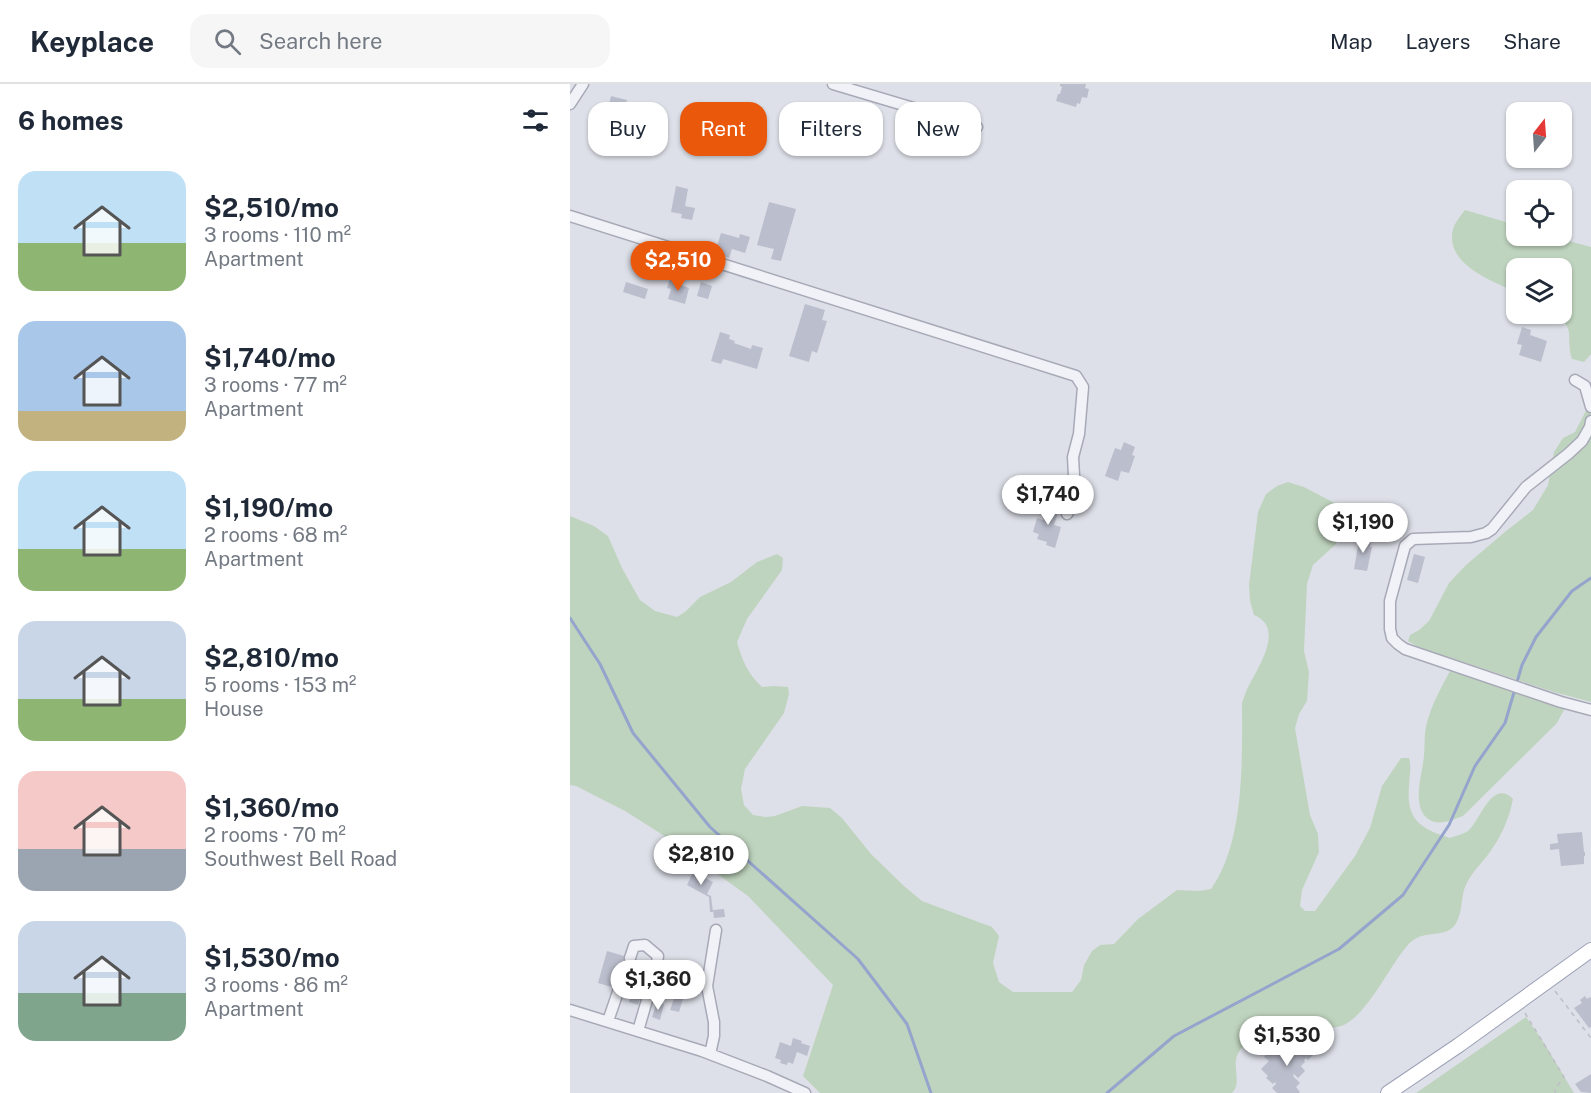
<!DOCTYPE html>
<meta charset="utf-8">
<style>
body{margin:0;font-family:"Public Sans",sans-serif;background:#f6f6f7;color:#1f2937;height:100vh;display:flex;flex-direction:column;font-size:22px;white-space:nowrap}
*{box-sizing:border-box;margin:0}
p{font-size:20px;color:#747a83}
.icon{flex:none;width:33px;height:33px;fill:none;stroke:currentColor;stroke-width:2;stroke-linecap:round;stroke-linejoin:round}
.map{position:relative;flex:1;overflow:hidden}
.details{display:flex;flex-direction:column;background:#fff;width:570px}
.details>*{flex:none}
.guide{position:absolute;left:18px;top:18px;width:570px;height:54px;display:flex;gap:12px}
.needle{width:39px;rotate:17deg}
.tools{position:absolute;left:936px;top:18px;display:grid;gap:12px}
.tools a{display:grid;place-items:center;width:66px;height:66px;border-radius:12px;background:#fff;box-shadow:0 2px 4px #0004;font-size:30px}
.price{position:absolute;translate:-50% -51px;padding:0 14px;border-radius:21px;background:#fff;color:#222;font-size:20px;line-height:39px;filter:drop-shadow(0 2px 3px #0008)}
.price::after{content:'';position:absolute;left:50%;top:36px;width:18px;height:14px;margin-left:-9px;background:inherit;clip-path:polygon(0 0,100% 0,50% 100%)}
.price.on{background:#ea580c;color:#fff}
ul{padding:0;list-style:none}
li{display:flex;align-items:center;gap:18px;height:150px;padding:0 18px}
li span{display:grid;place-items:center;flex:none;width:168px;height:120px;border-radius:18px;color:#555}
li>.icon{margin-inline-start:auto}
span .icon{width:72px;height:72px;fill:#fffc;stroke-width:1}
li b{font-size:26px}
h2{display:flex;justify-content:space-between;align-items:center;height:72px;padding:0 18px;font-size:26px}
.tag{padding:0 21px;border-radius:18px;background:#fff;box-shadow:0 2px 4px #0004;font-size:21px;line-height:54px}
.tag.on{background:#ea580c;color:#fff}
header{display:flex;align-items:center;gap:36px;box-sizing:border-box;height:84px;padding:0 30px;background:#fff;border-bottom:2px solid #e0e1e3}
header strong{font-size:28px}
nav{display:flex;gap:33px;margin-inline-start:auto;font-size:21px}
.search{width:420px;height:54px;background:#f6f6f7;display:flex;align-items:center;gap:15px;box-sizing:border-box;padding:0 21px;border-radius:18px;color:#747a83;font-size:22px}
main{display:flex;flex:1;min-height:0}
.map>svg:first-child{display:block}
</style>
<header>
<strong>Keyplace</strong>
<div class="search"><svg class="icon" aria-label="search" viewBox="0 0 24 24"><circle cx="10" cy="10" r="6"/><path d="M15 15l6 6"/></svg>Search here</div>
<nav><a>Map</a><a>Layers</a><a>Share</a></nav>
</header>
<main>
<section class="details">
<h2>6 homes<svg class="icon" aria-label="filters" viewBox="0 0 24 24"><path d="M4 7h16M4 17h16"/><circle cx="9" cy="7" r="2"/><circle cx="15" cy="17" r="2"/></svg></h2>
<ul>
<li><span style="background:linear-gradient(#bfe0f5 60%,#8fb573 0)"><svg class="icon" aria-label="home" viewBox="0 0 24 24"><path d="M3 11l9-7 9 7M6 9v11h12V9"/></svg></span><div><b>$2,510/mo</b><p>3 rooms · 110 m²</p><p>Apartment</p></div></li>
<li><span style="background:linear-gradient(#a9c7e8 75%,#c2b280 0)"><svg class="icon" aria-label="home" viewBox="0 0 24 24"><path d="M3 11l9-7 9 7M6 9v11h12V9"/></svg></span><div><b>$1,740/mo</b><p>3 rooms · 77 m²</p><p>Apartment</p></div></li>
<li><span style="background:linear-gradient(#bfe0f5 65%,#8fb573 0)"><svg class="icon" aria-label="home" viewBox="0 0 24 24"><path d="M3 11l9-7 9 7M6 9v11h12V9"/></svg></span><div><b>$1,190/mo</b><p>2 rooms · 68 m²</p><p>Apartment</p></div></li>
<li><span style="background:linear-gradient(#c9d6e8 65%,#8fb573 0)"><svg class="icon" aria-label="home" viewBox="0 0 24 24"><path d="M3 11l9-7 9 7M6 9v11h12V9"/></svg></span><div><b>$2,810/mo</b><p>5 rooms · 153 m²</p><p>House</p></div></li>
<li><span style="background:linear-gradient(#f6c9c9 65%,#9aa5b1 0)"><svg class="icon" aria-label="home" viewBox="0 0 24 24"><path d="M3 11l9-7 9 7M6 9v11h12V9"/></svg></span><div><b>$1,360/mo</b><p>2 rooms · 70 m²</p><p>Southwest Bell Road</p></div></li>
<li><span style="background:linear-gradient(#c9d6e8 60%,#7fa58c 0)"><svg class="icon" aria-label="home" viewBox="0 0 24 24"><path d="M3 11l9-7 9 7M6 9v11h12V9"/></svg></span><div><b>$1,530/mo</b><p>3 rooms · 86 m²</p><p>Apartment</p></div></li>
</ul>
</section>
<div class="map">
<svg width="1021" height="1009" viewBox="0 0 1021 1009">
<rect width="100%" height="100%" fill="#dee0e9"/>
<path fill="#bfd4be" d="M895 126 946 141V152H980L1021 163V270L1014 278 1002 275C995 253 1007 246 985 230H992V184H946V208C922 197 871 179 884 142 887 136 891 131 895 126Z
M1021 317V618L984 608 850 564 838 557 840 551 849 546 859 537 879 499 896 481 936 447 963 426 978 401 984 368 993 354 1005 348Z
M718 398 734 403 772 423 777 434 776 445 765 461 743 481 737 500 734 567 739 588 737 617 729 630 725 644 740 731 748 750 749 768 732 806 730 822 735 827H745L785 772 800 744 812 702 831 674H839C842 684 839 693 839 703 836 736 851 745 880 754 885 752 894 750 898 747 910 737 922 694 943 715 939 736 930 755 917 772 908 783 898 793 894 806 891 817 892 831 885 841 873 856 853 843 837 862 819 882 794 939 767 943 759 945 749 939 740 939 735 939 729 943 724 945 711 950 685 952 676 960 655 976 675 996 662 1009H250L233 992 263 901 178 812 96 753 55 727 6 702 0 701V432L24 442 38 452 52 484 70 516 85 527 107 533 115 528 130 513 161 498 187 478 207 470 213 474 212 486 177 535 167 558C172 576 178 590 192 603L204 602 218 603 219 610 214 629 175 685 171 705 174 721 183 731 196 733 205 732 232 722 260 724 272 734 301 770 334 802 352 817 422 843 429 852 423 879 429 898 443 908H502L511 896 514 881 522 867 530 861 544 860 568 835 607 806 629 807 641 805C675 757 672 676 672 619 674 613 676 607 679 601 687 586 710 551 692 536 690 534 687 532 684 531L680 517 679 501 688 428 696 410 707 402Z
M880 587 995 624 987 639 893 732C882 736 867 743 857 734 841 721 853 688 854 671 855 662 854 652 856 643 860 623 871 604 880 587Z
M956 933 974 959 1004 1009H846Z"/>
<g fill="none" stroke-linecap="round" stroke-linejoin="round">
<path stroke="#95a4cc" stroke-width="3" d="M0 534 30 580 63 649 140 743 288 875 337 940 361 1009
M537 1009 604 952 769 865 833 811 879 741 905 682 935 639 952 581 966 553 1002 507 1021 494"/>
</g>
<path fill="#bbbecc" d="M490 0H516L515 4 519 5 517 14 512 13 510 20 507 19 506 23 486 17 488 10H490L492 3 490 2Z
M41 12 57 16 53 28 38 24Z
M106 102 118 105 115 122 125 124 122 136 111 134 112 130 101 128Z
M199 118 226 125 211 177 201 175 204 165 187 161Z
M151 149 169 154 170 150 180 153 175 169 162 165 159 174 145 169Z
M100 195 109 198 108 200 119 204 115 220 98 215 101 205 97 204Z
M56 198 78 205 75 215 53 208Z
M131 198 142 202 138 215 127 212Z
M235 220 255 226 252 236 257 237 247 269 242 267 239 278 219 272Z
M952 243 961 246 960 251 977 257 971 278 949 271 952 261 947 260Z
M150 248 160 251 159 255 165 257 164 259 181 265 182 261 193 264 187 285 153 275 151 280 141 277Z
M554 358 565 363 562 371 565 372 559 389 551 387 548 397 535 392 545 364 551 366Z
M479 417 486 419 484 424 489 426 484 441 491 443 485 464 476 461 477 458 467 455 469 450 463 448 467 434 473 436Z
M790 451 801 453 800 463H802L797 487 784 485Z
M844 470 855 473 848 499 837 496Z
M1012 748 1014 768H1015V772H1014V780L991 782 989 765 980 766V760L988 759 987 750Z
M123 788 143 798 137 810 141 812 143 828H140L139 813 117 801Z
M154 825 155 833 144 834 143 826Z
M37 867 78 879 72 898 75 899 68 921 59 918 65 899 63 898 59 908 28 899Z
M107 906 115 908 109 928 100 926Z
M1015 912 1017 915 1020 913 1021 914V943L1019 944 1004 924 1012 919 1010 916Z
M87 918 94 920 90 936 82 933Z
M223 954 232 957 231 959 240 962 237 972 227 968 223 980 218 978 217 981 210 979 211 976 205 974 210 958 221 962Z
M734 956 746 968 738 976 736 974 734 976 735 978 731 982 735 987 728 994 724 990 723 992 730 999 726 1003 730 1008 729 1009H707L702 1004 706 1000 705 998 703 1000 696 994 698 992 691 985 699 977 694 973 708 959 714 965 718 961 724 967Z
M1021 990V1009L1011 1008 1005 1000Z"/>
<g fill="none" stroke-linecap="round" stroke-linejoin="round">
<path stroke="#b9bcc7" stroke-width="10" stroke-dasharray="10 5" stroke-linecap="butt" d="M49 905 60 874"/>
<g stroke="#a7a9b7" stroke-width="13">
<path id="minor" d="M263 0 407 43
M0 20 13 0
M0 132 506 292 513 303 509 350 503 373 505 410 502 421 497 430
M1005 296 1015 302 1021 323
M1021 337 1020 343 1012 357 998 370 956 403 922 445 916 449 901 453 843 455 835 462 820 517V545L822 554 828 560 835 565 991 618 1021 626
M60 874 64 862 75 861 88 872 86 885 68 947
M0 926 132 967 197 992 235 1009
M38 937 49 905
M140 970 144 952V938L137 902 146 846"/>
</g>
<g stroke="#9ca1b6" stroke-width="16">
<path id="major" d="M818 1009 889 961 1021 866"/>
</g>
<path stroke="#bcbec8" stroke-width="1.5" stroke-dasharray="4.5 4.5" stroke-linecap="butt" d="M985 907 1021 954
M955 929 994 993 985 1005V1009"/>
<use href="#minor" stroke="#f1f2f7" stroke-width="10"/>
<use href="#major" stroke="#fff" stroke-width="14"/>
</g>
</svg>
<div class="tools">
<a><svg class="needle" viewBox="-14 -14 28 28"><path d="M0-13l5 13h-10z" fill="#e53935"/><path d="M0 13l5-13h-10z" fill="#747a83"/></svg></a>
<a><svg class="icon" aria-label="locate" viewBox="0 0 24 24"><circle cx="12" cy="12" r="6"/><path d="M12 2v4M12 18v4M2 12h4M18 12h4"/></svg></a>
<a><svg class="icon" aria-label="layers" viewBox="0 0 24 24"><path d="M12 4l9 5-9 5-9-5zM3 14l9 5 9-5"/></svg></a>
</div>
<b class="price on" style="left:108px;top:208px">$2,510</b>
<b class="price" style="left:478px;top:442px">$1,740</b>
<b class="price" style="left:793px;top:470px">$1,190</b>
<b class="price" style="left:131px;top:802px">$2,810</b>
<b class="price" style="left:88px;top:927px">$1,360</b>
<b class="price" style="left:717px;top:983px">$1,530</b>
<div class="guide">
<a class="tag">Buy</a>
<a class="tag on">Rent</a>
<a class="tag">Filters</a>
<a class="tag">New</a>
</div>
</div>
</main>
